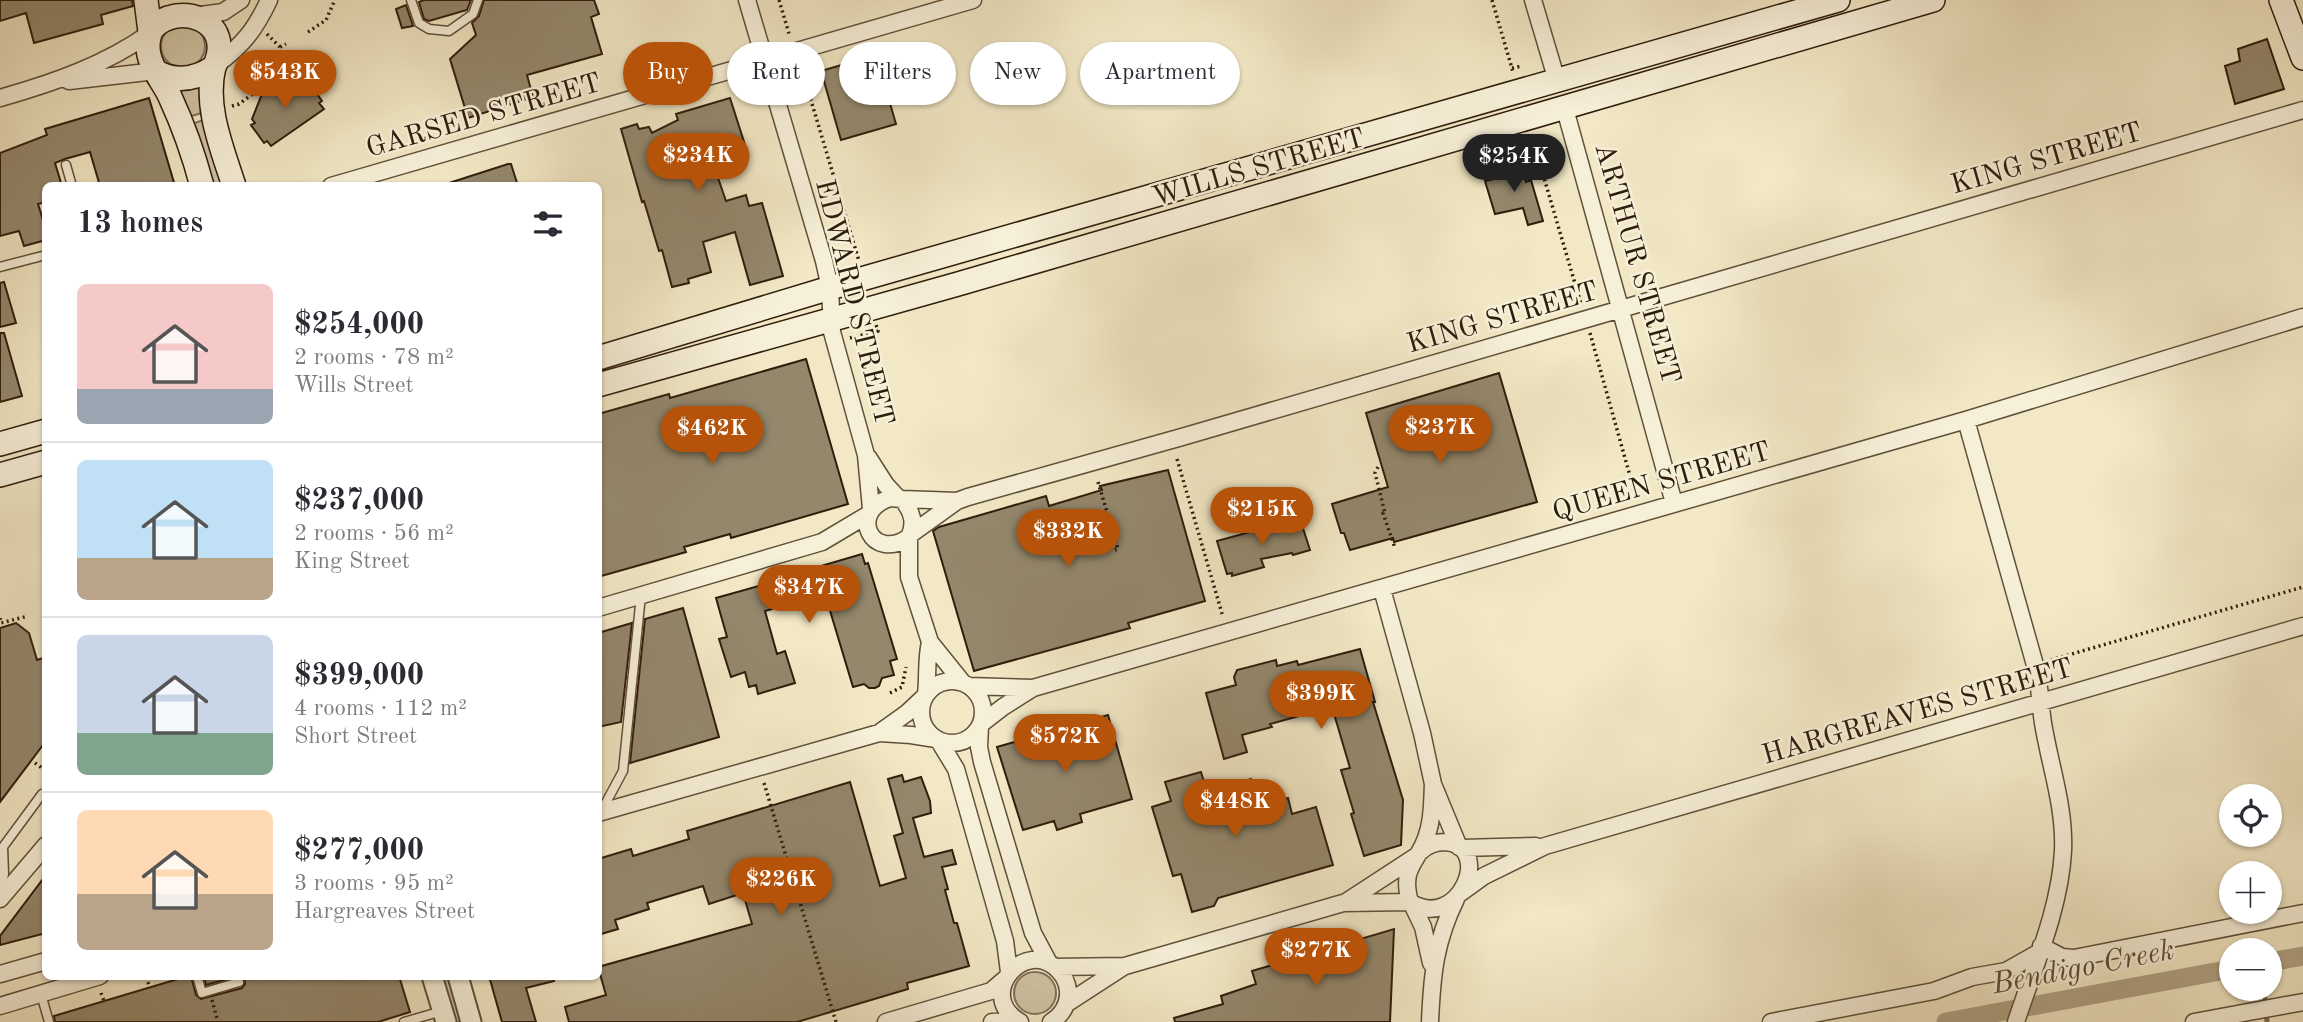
<!DOCTYPE html>
<meta charset="utf-8">
<style>
body{margin:0;font-family:"Old Standard TT",serif;background:#f7f7f7;color:#2b2b33;height:100vh;display:flex;flex-direction:column;font-size:26px;white-space:nowrap}
*{box-sizing:border-box;margin:0}
p{font-size:23px;color:#7c7c81}
.icon{flex:none;width:38px;height:38px;fill:none;stroke:currentColor;stroke-width:2;stroke-linecap:round;stroke-linejoin:round}
.map{position:relative;flex:1;overflow:hidden}
.sheet{position:absolute;left:42px;top:182px;width:560px;height:798px;display:flex;flex-direction:column;background:#fff;border-radius:10px;box-shadow:0 2px 5px #0004}
.sheet>*{flex:none}
.top-card{position:absolute;left:623px;top:42px;width:665px;height:63px;display:flex;gap:14px}
.fabs{position:absolute;left:2219px;top:784px;display:grid;gap:14px}
.fabs a{display:grid;place-items:center;width:63px;height:63px;border-radius:50%;background:#fff;box-shadow:0 2px 5px #0004;font-size:35px}
.price{position:absolute;translate:-50% -60px;padding:0 16px;border-radius:24px;background:#b45309;color:#fff;font-size:23px;line-height:46px;filter:drop-shadow(0 2px 4px #0008)}
.price::after{content:'';position:absolute;left:50%;top:42px;width:21px;height:16px;margin-left:-10px;background:inherit;clip-path:polygon(0 0,100% 0,50% 100%)}
.price.on{background:#222;color:#fff}
ul{padding:0;list-style:none}
li{display:flex;align-items:center;gap:21px;height:175px;padding:0 35px}
li+li{border-top:2px solid #e1e1e2}
li span{display:grid;place-items:center;flex:none;width:196px;height:140px;border-radius:10px;color:#555}
li>.icon{margin-inline-start:auto}
span .icon{width:84px;height:84px;fill:#fffc;stroke-width:1}
li b{font-size:30px}
h2{display:flex;justify-content:space-between;align-items:center;height:84px;padding:0 35px;font-size:30px}
.tag{padding:0 24px;border-radius:32px;background:#fff;box-shadow:0 2px 5px #0004;font-size:24px;line-height:63px}
.tag.on{background:#b45309;color:#fff}
.map>svg:first-child{display:block}
</style>
<div class="map">
<svg width="2303" height="1022" viewBox="0 0 2303 1022">
<rect width="100%" height="100%" fill="#f2e8c5"/>
<filter id="stains"><feTurbulence type="fractalNoise" baseFrequency=".00286" numOctaves="4"/><feColorMatrix values="0 0 0 0 .2 0 0 0 0 .09 0 0 0 0 .02 0 0 0 .5 -.17"/></filter>
<radialGradient id="worn" r=".72"><stop offset=".6" stop-color="#630" stop-opacity="0"/><stop offset="1" stop-color="#630" stop-opacity=".3"/></radialGradient>
<path fill="#d1c5a6" stroke="#807159" stroke-width="2" d="M161 46a22 22 0 1 1 44 0a22 22 0 1 1-44 0Z
M198 87 205 112 188 117 179 91Z
M206 119 223 185H211L192 124Z
M1014 993a21 21 0 1 1 42 0a21 21 0 1 1-42 0Z
M441 977H449L462 1022H455Z"/>
<g fill="none" stroke-linecap="round" stroke-linejoin="round">
<path stroke="#7c6d55" stroke-width="5" d="M2261 989 2265 999 2267 1022"/>
<path stroke="#b0a386" stroke-width="19" d="M2270 962 2303 956
M1946 1022 2231 969"/>
</g>
<path fill="#94876c" stroke="#2f1d0c" stroke-width="2" d="M0 0H132L133 6 101 15 103 24 34 43 26 13 0 21Z
M424 0H471L467 10 429 21 424 19 419 2Z
M484 0H594L599 14 591 17 602 54 527 75 533 97 468 118 450 59 476 35 472 23 479 16Z
M406 5 413 26 402 28 396 9Z
M2267 39 2284 89 2235 104 2225 66 2240 61 2238 49Z
M876 55 896 124 841 140 821 71Z
M304 82 307 86 310 84 322 101 319 103 324 109 271 146 267 141 264 143 251 125 255 123 252 119 266 84Z
M149 98 175 186H100L90 152 65 159 55 163 62 186H46V202L38 204 46 229V240L24 246 19 231 0 236V153L47 135 45 129Z
M730 98 745 145 731 150 736 166 716 172 726 201 746 195 749 206 762 203 783 276 750 285 735 232 703 242 711 272 688 279 689 283 672 287 662 250 659 251 644 201 642 202 621 129 637 124 639 129 649 127 652 133 678 120 676 114Z
M508 164H511L518 186H449V183Z
M1522 165 1526 182 1531 180 1543 221 1528 225 1523 208 1495 214 1485 181 1494 179 1492 174Z
M4 282 16 323 0 327V283Z
M0 333H4L22 396 0 402Z
M806 359 848 504 731 538 730 534 684 547 686 552 598 577V414L669 394 670 398Z
M1499 373 1537 502 1394 542 1393 538 1350 550 1344 533H1341L1332 504 1388 487 1366 413Z
M1168 470 1205 601 1128 623 1130 628 974 671 933 531 939 527 1046 496 1049 506 1102 490 1100 486Z
M1290 521 1292 525 1301 522 1310 550 1293 555 1292 553 1261 559 1264 567 1232 576V573L1227 574 1217 541Z
M862 554 865 564 868 563 897 659 890 661 894 675 882 678 879 686 875 688H869L864 684 853 687 825 594 765 611 777 654 785 651 795 683 758 694 756 685 749 687 745 672 731 677 719 639 727 637 716 598 815 570 814 568Z
M683 608 719 737 630 763 645 619Z
M16 623 29 633 37 660 43 658 46 668V741L0 802V628Z
M632 623 621 722 598 727V633Z
M1360 649 1375 702H1373L1403 800 1401 845 1364 856 1351 814 1354 813 1341 770 1350 768 1332 707 1270 724 1272 727 1242 735 1247 752 1224 759 1206 693 1236 685 1234 677 1237 670 1276 660 1277 666 1297 661 1298 665Z
M1108 715 1132 799 1080 814 1082 822 1057 830 1054 821 1023 830 997 747Z
M1201 772 1207 792 1251 779 1259 806 1288 798 1292 814 1316 807 1333 865 1218 898 1214 906 1192 912 1181 874 1173 876 1152 807 1171 801 1165 782Z
M902 775 904 782 921 777 930 801 931 813 913 818 924 857 952 850 956 864 942 867 948 889 945 890 954 923H957L969 966 907 983 908 989 797 1022H569L565 1007 606 995 598 967 752 924 743 893 709 904 703 886 647 903 649 909 615 920 618 929 598 935V859L631 849 633 856 689 839 687 831 850 782 880 886 906 878 894 836 903 833 888 779Z
M46 875V933L0 945V936Z
M1394 929 1390 1022H1175L1174 1018 1223 1004 1221 996 1256 984 1252 971Z
M188 976H191L196 995 201 999 242 988 245 984 244 976H399L410 1012 378 1022H55L54 1016Z
M204 976H231V978L206 985Z
M489 976H553L554 981 526 988 536 1022H502Z"/>
<g fill="none" stroke-linecap="round" stroke-linejoin="round">
<g stroke="#60503a" stroke-width="11">
<path id="service" d="M411 0 419 23 429 29 449 31 473 14 478 0
M66 165 72 186
M0 267 46 255
M602 810 623 771 641 595
M0 894 4 874 3 847 42 794 46 797
M197 976 202 993 239 982 237 976
M41 994 49 1022
M404 1022 442 1011"/>
</g>
<g stroke="#60503a" stroke-width="19">
<path id="minor" d="M747 0 824 261 830 288 832 332 866 455 871 509
M1533 0 1557 81
M201 15 223 12 241 0
M216 65C242 46 255 30 269 0
M69 81 156 71
M0 98C53 83 105 65 150 33
M1565 109 1674 503
M331 186 973 0
M1966 420 2035 665C2040 684 2040 704 2043 723 2050 766 2065 807 2063 851 2060 909 2034 967 2016 1022
M868 457 886 485 898 498
M890 498 902 499C912 511 916 523 909 537 872 563 847 512 890 498Z
M902 499 957 501 968 497 1182 437 2303 110
M911 534 957 501
M909 537V577L930 642 963 683
M1382 589 1422 733 1433 784 1459 847
M598 608 822 542 869 514
M921 712a31 31 0 1 1 62 0a31 31 0 1 1-62 0Z
M969 686 1033 688 1966 420 2303 317
M926 695C928 677 926 659 930 642
M981 724 1003 707 1033 688
M980 727 979 747 982 762 1033 933 1049 963
M879 733 911 735 936 739
M939 741 956 769 1005 941 1009 972
M598 813 879 733 907 713 924 697
M1462 848 1536 846
M1420 852C1427 845 1435 842 1445 842 1495 845 1459 933 1410 902 1400 866 1418 864 1427 835 1433 818 1432 801 1433 784
M1459 894 1484 876 1545 846 2303 626
M0 899 46 845
M1346 902 1415 857
M1412 904 1423 927 1431 963
M2041 946 2062 957 2074 958 2303 913
M1055 967 1125 966 1343 903 1410 902
M0 974 46 961
M1066 1004 1123 967
M0 1006 100 976
M886 1022 991 991 1005 979
M992 1022 1015 1020
M1020 1022C974 995 1026 935 1059 971 1064 976 1067 983 1068 990 1069 1004 1062 1015 1051 1022
M1430 1022C1432 975 1435 942 1456 899
M1771 1022 1934 991 1972 977 2006 971 2038 953
M2194 1022 2303 1002"/>
</g>
<g stroke="#60503a" stroke-width="23">
<path id="tertiary" d="M432 976 446 1022
M458 976 471 1022"/>
</g>
<g stroke="#2f1d0c" stroke-width="26">
<path id="secondary" d="M146 0 150 32
M2281 0 2303 58
M214 67C204 106 222 148 234 186
M157 72C177 83 196 79 214 67 237 20 177 0 152 29 148 36 147 47 149 55 152 71 165 84 171 99 184 127 194 156 202 186
M598 358 830 288 1838 0
M598 385 958 284 1933 0
M0 444 46 431
M0 475 46 462"/>
</g>
<path stroke="#2f1d0c" stroke-width="3.5" stroke-dasharray="2 3.5" stroke-linecap="butt" d="M779 0 790 37
M1492 0 1513 72
M308 32 326 20 334 2
M267 34 280 47 287 68 269 81
M280 47 286 44
M799 68 804 77 859 261
M1512 68 1522 66
M232 106 239 104 262 87
M1532 137 1581 304
M1590 333 1630 476
M850 338 878 331 876 325
M1177 459 1223 617
M1378 467 1375 473 1385 513H1383L1395 548
M1098 482 1118 549 1115 550
M0 618 1 623 28 616
M2051 660 2303 587
M890 693 902 687 906 667
M35 763 46 771
M764 783 836 1022
M146 977 150 988
M101 993 104 1001
M212 1000 218 1022"/>
<use href="#service" stroke="#f7f0d9" stroke-width="8"/>
<use href="#minor" stroke="#f7f0d9" stroke-width="16"/>
<use href="#tertiary" stroke="#f7f0d9" stroke-width="19"/>
<use href="#secondary" stroke="#f7f0d9" stroke-width="23"/>
</g>
<g text-anchor="middle" stroke-width="5" stroke-linejoin="round" paint-order="stroke">
<g font-size="28" fill="#2f1d0c" stroke="#f7f0d9">
<text transform="translate(483 114) rotate(-16)" y="10">GARSED STREET</text>
<text transform="translate(2046 157) rotate(-16)" y="10">KING STREET</text>
<text transform="translate(1258 166) rotate(-16)" y="10">WILLS STREET</text>
<text transform="translate(1639 263) rotate(74)" y="10">ARTHUR STREET</text>
<text transform="translate(856 302) rotate(76)" y="10">EDWARD STREET</text>
<text transform="translate(1502 316) rotate(-16)" y="10">KING STREET</text>
<text transform="translate(1661 480) rotate(-16)" y="10">QUEEN STREET</text>
<text transform="translate(1917 710) rotate(-16)" y="10">HARGREAVES STREET</text>
</g>
<g font-size="30" font-style="italic" fill="#5c4c37" stroke="#f7f0d9">
<text transform="translate(2083 966) rotate(-11)" y="10">Bendigo Creek</text>
</g>
</g>
<rect width="100%" height="100%" filter="url(#stains)"/>
<rect width="100%" height="100%" fill="url(#worn)"/>
</svg>
<div class="fabs">
<a><svg class="icon" aria-label="locate" viewBox="0 0 24 24"><circle cx="12" cy="12" r="6"/><path d="M12 2v4M12 18v4M2 12h4M18 12h4"/></svg></a>
<a>+</a>
<a>−</a>
</div>
<b class="price" style="left:285px;top:110px">$543K</b>
<b class="price" style="left:698px;top:193px">$234K</b>
<b class="price on" style="left:1514px;top:194px">$254K</b>
<b class="price" style="left:1440px;top:465px">$237K</b>
<b class="price" style="left:712px;top:466px">$462K</b>
<b class="price" style="left:1262px;top:547px">$215K</b>
<b class="price" style="left:1068px;top:569px">$332K</b>
<b class="price" style="left:809px;top:625px">$347K</b>
<b class="price" style="left:1321px;top:731px">$399K</b>
<b class="price" style="left:1065px;top:774px">$572K</b>
<b class="price" style="left:1235px;top:839px">$448K</b>
<b class="price" style="left:781px;top:917px">$226K</b>
<b class="price" style="left:1316px;top:988px">$277K</b>
<div class="top-card">
<a class="tag on">Buy</a>
<a class="tag">Rent</a>
<a class="tag">Filters</a>
<a class="tag">New</a>
<a class="tag">Apartment</a>
</div>
<section class="sheet">
<h2>13 homes<svg class="icon" aria-label="filters" viewBox="0 0 24 24"><path d="M4 7h16M4 17h16"/><circle cx="9" cy="7" r="2"/><circle cx="15" cy="17" r="2"/></svg></h2>
<ul>
<li><span style="background:linear-gradient(#f6c9c9 75%,#9aa5b1 0)"><svg class="icon" aria-label="home" viewBox="0 0 24 24"><path d="M3 11l9-7 9 7M6 9v11h12V9"/></svg></span><div><b>$254,000</b><p>2 rooms · 78 m²</p><p>Wills Street</p></div></li>
<li><span style="background:linear-gradient(#bfe0f5 70%,#b9a48a 0)"><svg class="icon" aria-label="home" viewBox="0 0 24 24"><path d="M3 11l9-7 9 7M6 9v11h12V9"/></svg></span><div><b>$237,000</b><p>2 rooms · 56 m²</p><p>King Street</p></div></li>
<li><span style="background:linear-gradient(#c9d6e8 70%,#7fa58c 0)"><svg class="icon" aria-label="home" viewBox="0 0 24 24"><path d="M3 11l9-7 9 7M6 9v11h12V9"/></svg></span><div><b>$399,000</b><p>4 rooms · 112 m²</p><p>Short Street</p></div></li>
<li><span style="background:linear-gradient(#ffd9b3 60%,#b9a48a 0)"><svg class="icon" aria-label="home" viewBox="0 0 24 24"><path d="M3 11l9-7 9 7M6 9v11h12V9"/></svg></span><div><b>$277,000</b><p>3 rooms · 95 m²</p><p>Hargreaves Street</p></div></li>
</ul>
</section>
</div>
